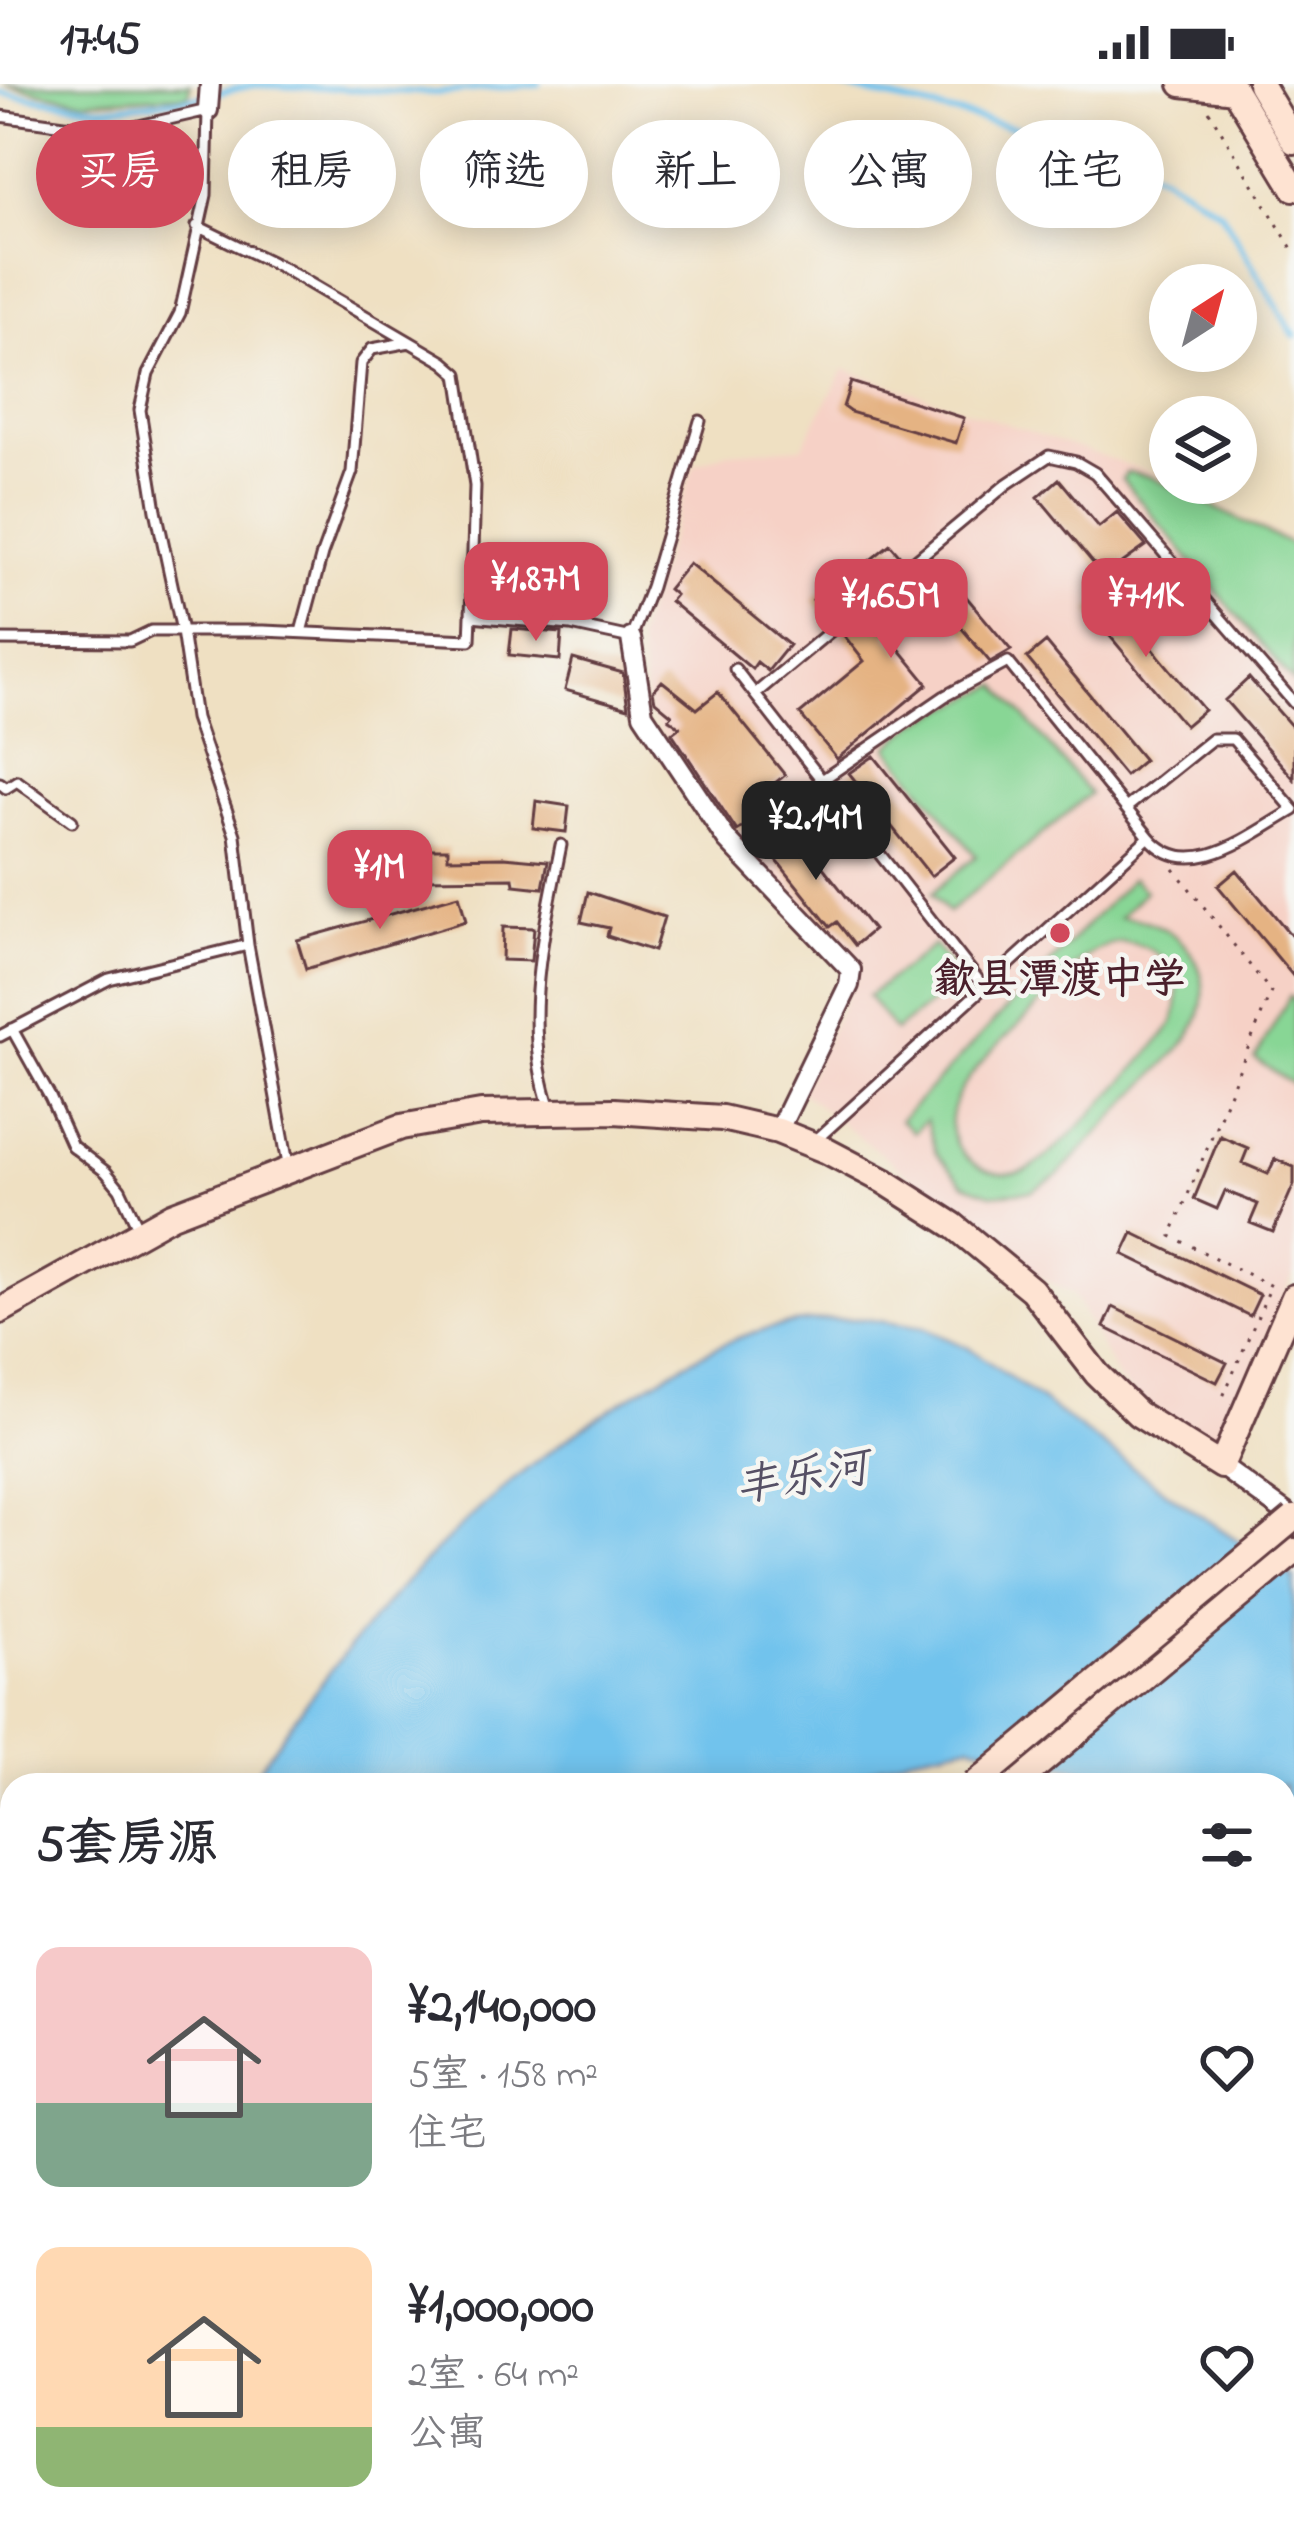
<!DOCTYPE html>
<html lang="zh">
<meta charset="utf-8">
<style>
body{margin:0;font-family:"Indie Flower","LXGW WenKai TC",sans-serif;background:#f7f7f7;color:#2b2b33;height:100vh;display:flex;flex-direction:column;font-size:45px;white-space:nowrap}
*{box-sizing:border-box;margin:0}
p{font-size:39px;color:#7c7c81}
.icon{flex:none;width:66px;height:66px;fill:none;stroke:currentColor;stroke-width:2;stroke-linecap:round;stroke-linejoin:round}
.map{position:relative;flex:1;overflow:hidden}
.drawer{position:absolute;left:0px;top:1689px;width:1296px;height:771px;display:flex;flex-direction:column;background:#fff;border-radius:36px 36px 0 0;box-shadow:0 6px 30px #0003}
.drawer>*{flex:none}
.hud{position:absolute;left:36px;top:36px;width:1224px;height:108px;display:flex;gap:24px}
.needle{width:78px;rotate:36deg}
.controls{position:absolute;left:1149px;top:180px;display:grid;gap:24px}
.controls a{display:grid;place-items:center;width:108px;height:108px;border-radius:50%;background:#fff;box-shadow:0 6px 30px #0003;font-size:60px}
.price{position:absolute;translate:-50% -102px;padding:0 27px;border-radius:24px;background:#d1495b;color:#fff;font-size:39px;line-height:78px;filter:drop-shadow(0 3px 6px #0008)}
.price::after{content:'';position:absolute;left:50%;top:72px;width:36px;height:27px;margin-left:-18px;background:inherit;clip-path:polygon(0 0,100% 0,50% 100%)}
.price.active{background:#222;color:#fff}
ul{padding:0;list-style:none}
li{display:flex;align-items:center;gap:36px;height:300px;padding:0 36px}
li span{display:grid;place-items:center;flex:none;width:336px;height:240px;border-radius:24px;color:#555}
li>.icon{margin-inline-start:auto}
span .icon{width:144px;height:144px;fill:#fffc;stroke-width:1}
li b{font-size:51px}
h2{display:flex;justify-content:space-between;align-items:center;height:144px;padding:0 36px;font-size:51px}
.tag{padding:0 42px;border-radius:54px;background:#fff;box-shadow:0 6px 30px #0003;font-size:42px;line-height:108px}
.tag.active{background:#d1495b;color:#fff}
.status{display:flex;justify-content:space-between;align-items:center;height:84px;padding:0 60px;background:#fff;direction:ltr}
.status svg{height:33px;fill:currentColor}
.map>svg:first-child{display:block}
</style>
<div class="status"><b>17:45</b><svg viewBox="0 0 49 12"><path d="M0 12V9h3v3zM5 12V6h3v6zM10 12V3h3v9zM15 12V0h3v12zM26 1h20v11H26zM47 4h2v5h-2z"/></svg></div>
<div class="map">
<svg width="1294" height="2459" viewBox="0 0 1294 2459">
<rect width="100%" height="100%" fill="#f6f6f2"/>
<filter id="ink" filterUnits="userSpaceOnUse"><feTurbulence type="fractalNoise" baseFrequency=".00833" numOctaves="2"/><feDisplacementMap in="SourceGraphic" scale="24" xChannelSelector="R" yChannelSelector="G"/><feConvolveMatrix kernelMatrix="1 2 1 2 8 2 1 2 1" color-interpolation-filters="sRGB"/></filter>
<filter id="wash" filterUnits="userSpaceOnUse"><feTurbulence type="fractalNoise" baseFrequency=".004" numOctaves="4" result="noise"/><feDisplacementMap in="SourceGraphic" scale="48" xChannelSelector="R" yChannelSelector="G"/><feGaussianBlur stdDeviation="2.7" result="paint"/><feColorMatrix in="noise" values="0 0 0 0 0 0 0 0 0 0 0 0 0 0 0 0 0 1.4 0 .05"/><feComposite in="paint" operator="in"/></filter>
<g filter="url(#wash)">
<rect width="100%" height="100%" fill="#efe0c2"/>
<path fill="#f6d1c6" d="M844 285 1164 393 1170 399 1294 458V1189L1220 1362 1153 1329 1120 1298 1073 1210 1045 1196 801 1008 862 881 788 818 746 771 649 630 637 554 694 381 728 368 802 363Z"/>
<path fill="#88d695" stroke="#697a60" stroke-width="3" fill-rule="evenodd" d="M4 0H190L189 11 83 17Z
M1127 388 1151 393 1294 462V599L1122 395Z
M998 601 1090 710 948 829 932 809 976 772 888 663 915 640Z
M1132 794 1145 807 1120 833C1193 836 1231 907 1180 964L1057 1092 1032 1107 991 1110 964 1100 936 1070 926 1036 913 1048 900 1036ZM1119 858C1164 859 1189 896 1173 939 1155 966 1051 1078 1025 1087 1007 1093 988 1090 973 1079 908 1030 1001 960 1035 925 1059 900 1083 865 1119 858Z
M934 861 961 896 895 947 868 912Z
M1290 912 1294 916V1001L1255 975Z"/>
<path fill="#71c3ed" stroke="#5e718c" stroke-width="3" d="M865 1235 923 1244 971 1265 1175 1414 1294 1494V1803L1284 1796V1701H1129L1100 1690 970 1660 909 1672 853 1692 840 1701H248C352 1547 461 1419 620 1319 712 1262 752 1234 865 1235Z
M12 2010V2297L0 2305V2023Z"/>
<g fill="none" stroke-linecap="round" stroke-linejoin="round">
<path stroke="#71c3ed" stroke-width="6" d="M829 0 1056 53 1162 91 1221 128 1294 252
M0 9 103 24 189 15 254 1 437 9 539 0"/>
</g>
<g id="blocks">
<path fill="#e5b383" d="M851 298 964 334 956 359 850 328 843 323Z
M1059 395 1099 443 1117 428 1146 462 1104 492 1038 413Z
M890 460 903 475 829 536 813 516 839 494 842 499Z
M937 478 1011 566 990 578 934 511 887 550 928 600 837 675 800 630 864 577 842 549 915 489 918 493Z
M689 479 789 561 768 587 757 578 752 585 670 517 675 511 668 505Z
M1108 511 1204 626 1185 642 1089 527Z
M512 545 562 549 560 576 509 571Z
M1046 558 1144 676 1125 692 1027 574Z
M573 575 623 589 628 624 565 606Z
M1249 594 1294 645V695L1225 616Z
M662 597 697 625 718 608 785 691 745 723 754 736 737 747 672 649 680 643 669 635 672 631 655 617 653 607Z
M874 672 955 773 931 792 849 689Z
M536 717 569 722 566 748 533 744Z
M787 738 873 846 855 861 837 838 830 843 762 758Z
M420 765H448V774L504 773 548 777 543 804 514 801 513 794 421 795Z
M1237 786 1294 855V893L1218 802Z
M588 808 664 833 654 867 607 852 609 844 581 838Z
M459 811 466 837 306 885 297 856Z
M503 843 534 844 531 877 502 876Z
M1220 1052 1248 1064 1242 1079 1268 1090 1275 1075 1294 1083V1100L1273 1148 1250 1139 1258 1120 1225 1107 1217 1125 1194 1115Z
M1133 1149 1260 1211 1250 1232 1123 1170Z
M1113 1223 1227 1279 1217 1298 1104 1243Z"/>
</g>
</g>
<g filter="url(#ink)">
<use href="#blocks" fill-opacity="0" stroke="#633c42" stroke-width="3"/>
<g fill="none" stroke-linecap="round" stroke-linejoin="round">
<g stroke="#633c42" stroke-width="15">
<path id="lane" d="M0 32 100 46 130 44 208 26 206 111 180 229 148 290 140 326 156 426 182 547 195 634 235 751 248 861 289 1085
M197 142 285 185 444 278 458 290 475 402 471 532
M301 548 322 470 352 388 361 279 372 265 410 258
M0 556 130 557 151 547H263L470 556 471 532 571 541 631 554 651 503 700 337
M735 585 983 902
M755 610 1007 400 1049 372 1076 378 1095 389 1294 619
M822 696 945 612 1008 578 1149 753C1189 802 1253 749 1294 726L1233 655H1212L1126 724
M0 699 6 704 17 697 72 737
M12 945 50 1013 72 1062 106 1088 120 1105 139 1145
M0 952 109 895 248 861
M551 1027C520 941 544 848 561 761
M816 1056 1149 753
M529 2448 539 2459
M491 2459 503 2448
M689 2459 701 2448"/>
</g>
<g stroke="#633c42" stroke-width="24">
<path id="street" d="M208 26 210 0
M631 554 643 630 727 756 851 886 849 901 778 1047
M1221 1382 1294 1435"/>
</g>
<g stroke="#633c42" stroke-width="30">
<path id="secondary" d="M1182 0 1235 6
M1231 0 1294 104
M1260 0 1294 57
M0 1227 172 1131 401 1043 481 1029 614 1027 722 1034 778 1047 825 1066 884 1097 953 1141 1032 1206 1097 1290 1138 1330 1221 1382 1294 1213
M1014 1701 1294 1467
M1284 2108 1294 2119
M1284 2140 1294 2151
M205 2448 223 2459
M81 2459 93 2448
M132 2459 144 2448"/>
</g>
<path stroke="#633c42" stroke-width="3" stroke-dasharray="3 9" stroke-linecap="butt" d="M1209 27 1294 168
M1174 785 1271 908 1171 1152 1271 1202 1222 1315"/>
<use href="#lane" stroke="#fff" stroke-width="9"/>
<use href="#street" stroke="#fff" stroke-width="18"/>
<use href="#secondary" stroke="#fee3d2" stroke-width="24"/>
<g stroke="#633c42" stroke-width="30" stroke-linecap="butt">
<path id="secondary-bridge" d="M974 1701 1294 1434"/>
</g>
<use href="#secondary-bridge" stroke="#fee3d2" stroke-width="24"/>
</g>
</g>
<circle fill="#d1495b" stroke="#f6f6f2" stroke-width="4.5" cx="1060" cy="849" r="12"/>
<g text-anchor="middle" stroke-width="9" stroke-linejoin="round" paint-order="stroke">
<g font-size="42" font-weight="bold" fill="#4a1f2b" stroke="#f6f6f2">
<text x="1060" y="908">歙县潭渡中学</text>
</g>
<g font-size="45" font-style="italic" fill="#565065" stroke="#f6f6f2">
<text transform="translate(801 1391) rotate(-9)" y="16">丰乐河</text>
</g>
</g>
</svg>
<div class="controls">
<a><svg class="needle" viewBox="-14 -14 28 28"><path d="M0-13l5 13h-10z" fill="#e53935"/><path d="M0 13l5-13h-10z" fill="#7c7c81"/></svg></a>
<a><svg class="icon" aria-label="layers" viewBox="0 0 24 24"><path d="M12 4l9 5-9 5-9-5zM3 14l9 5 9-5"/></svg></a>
</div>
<b class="price" style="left:536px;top:560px">¥1.87M</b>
<b class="price" style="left:1146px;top:576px">¥711K</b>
<b class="price" style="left:891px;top:577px">¥1.65M</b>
<b class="price active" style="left:816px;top:799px">¥2.14M</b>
<b class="price" style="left:380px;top:848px">¥1M</b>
<div class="hud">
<a class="tag active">买房</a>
<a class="tag">租房</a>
<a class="tag">筛选</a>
<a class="tag">新上</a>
<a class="tag">公寓</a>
<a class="tag">住宅</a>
</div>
<section class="drawer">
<h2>5套房源<svg class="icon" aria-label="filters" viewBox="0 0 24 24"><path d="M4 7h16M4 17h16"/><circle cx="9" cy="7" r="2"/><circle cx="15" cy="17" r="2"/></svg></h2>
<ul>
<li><span style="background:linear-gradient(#f6c9c9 65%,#7fa58c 0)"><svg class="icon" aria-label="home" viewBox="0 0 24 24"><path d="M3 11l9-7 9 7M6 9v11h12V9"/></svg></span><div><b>¥2,140,000</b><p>5室 · 158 m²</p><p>住宅</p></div><svg class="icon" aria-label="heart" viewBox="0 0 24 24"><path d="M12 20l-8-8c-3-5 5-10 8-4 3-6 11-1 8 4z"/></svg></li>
<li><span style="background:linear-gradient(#ffd9b3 75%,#8fb573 0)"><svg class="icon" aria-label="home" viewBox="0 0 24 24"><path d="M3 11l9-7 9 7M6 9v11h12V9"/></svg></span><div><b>¥1,000,000</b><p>2室 · 64 m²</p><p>公寓</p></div><svg class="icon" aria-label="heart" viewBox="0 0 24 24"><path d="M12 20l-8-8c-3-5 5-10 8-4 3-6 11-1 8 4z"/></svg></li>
</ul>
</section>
</div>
